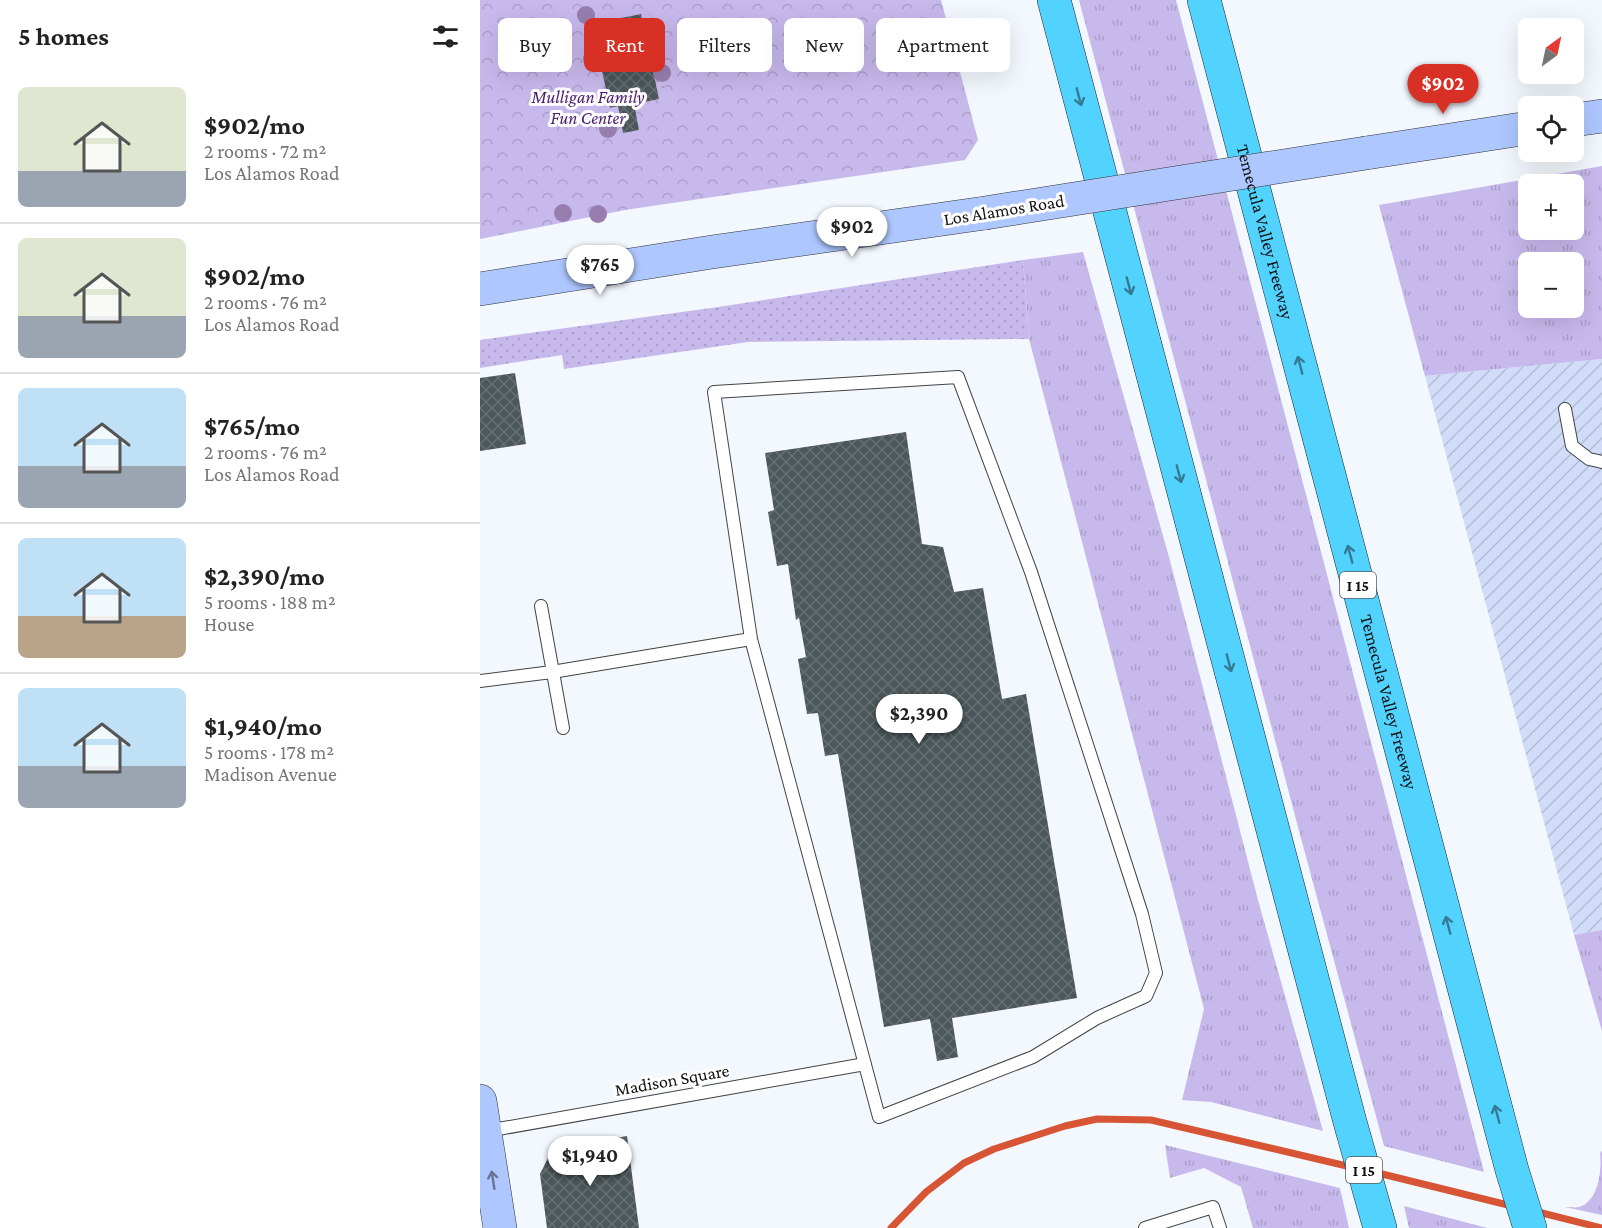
<!DOCTYPE html>
<meta charset="utf-8">
<style>
body{margin:0;font-family:"Crimson Pro",serif;background:#f2f2f2;color:#222;height:100vh;display:flex;flex-direction:column;font-size:22px;white-space:nowrap}
*{box-sizing:border-box;margin:0}
p{font-size:20px;color:#767676}
.icon{flex:none;width:33px;height:33px;fill:none;stroke:currentColor;stroke-width:2;stroke-linecap:round;stroke-linejoin:round}
.map{position:relative;flex:1;overflow:hidden}
.drawer{display:flex;flex-direction:column;background:#fff;width:480px}
.drawer>*{flex:none}
.guide{position:absolute;left:18px;top:18px;width:570px;height:54px;display:flex;gap:12px}
.needle{width:39px;rotate:33deg}
.tools{position:absolute;left:1038px;top:18px;display:grid;gap:12px}
.tools a{display:grid;place-items:center;width:66px;height:66px;border-radius:9px;background:#fff;box-shadow:0 6px 24px #0002;font-size:30px}
.price{position:absolute;translate:-50% -51px;padding:0 14px;border-radius:21px;background:#fff;color:#222;font-size:20px;line-height:39px;filter:drop-shadow(0 2px 3px #0008)}
.price::after{content:'';position:absolute;left:50%;top:36px;width:18px;height:14px;margin-left:-9px;background:inherit;clip-path:polygon(0 0,100% 0,50% 100%)}
.price.current{background:#d93025;color:#fff}
ul{padding:0;list-style:none}
li{display:flex;align-items:center;gap:18px;height:150px;padding:0 18px}
li+li{border-top:2px solid #e0e0e0}
li span{display:grid;place-items:center;flex:none;width:168px;height:120px;border-radius:9px;color:#555}
li>.icon{margin-inline-start:auto}
span .icon{width:72px;height:72px;fill:#fffc;stroke-width:1}
li b{font-size:26px}
h2{display:flex;justify-content:space-between;align-items:center;height:72px;padding:0 18px;font-size:26px}
.tag{padding:0 21px;border-radius:9px;background:#fff;box-shadow:0 6px 24px #0002;font-size:21px;line-height:54px}
.tag.current{background:#d93025;color:#fff}
main{display:flex;flex:1;min-height:0}
.map>svg:first-child{display:block}
</style>
<main>
<section class="drawer">
<h2>5 homes<svg class="icon" aria-label="filters" viewBox="0 0 24 24"><path d="M4 7h16M4 17h16"/><circle cx="9" cy="7" r="2"/><circle cx="15" cy="17" r="2"/></svg></h2>
<ul>
<li><span style="background:linear-gradient(#dfe7d0 70%,#9aa5b1 0)"><svg class="icon" aria-label="home" viewBox="0 0 24 24"><path d="M3 11l9-7 9 7M6 9v11h12V9"/></svg></span><div><b>$902/mo</b><p>2 rooms · 72 m²</p><p>Los Alamos Road</p></div></li>
<li><span style="background:linear-gradient(#dfe7d0 65%,#9aa5b1 0)"><svg class="icon" aria-label="home" viewBox="0 0 24 24"><path d="M3 11l9-7 9 7M6 9v11h12V9"/></svg></span><div><b>$902/mo</b><p>2 rooms · 76 m²</p><p>Los Alamos Road</p></div></li>
<li><span style="background:linear-gradient(#bfe0f5 65%,#9aa5b1 0)"><svg class="icon" aria-label="home" viewBox="0 0 24 24"><path d="M3 11l9-7 9 7M6 9v11h12V9"/></svg></span><div><b>$765/mo</b><p>2 rooms · 76 m²</p><p>Los Alamos Road</p></div></li>
<li><span style="background:linear-gradient(#bfe0f5 65%,#b9a48a 0)"><svg class="icon" aria-label="home" viewBox="0 0 24 24"><path d="M3 11l9-7 9 7M6 9v11h12V9"/></svg></span><div><b>$2,390/mo</b><p>5 rooms · 188 m²</p><p>House</p></div></li>
<li><span style="background:linear-gradient(#bfe0f5 65%,#9aa5b1 0)"><svg class="icon" aria-label="home" viewBox="0 0 24 24"><path d="M3 11l9-7 9 7M6 9v11h12V9"/></svg></span><div><b>$1,940/mo</b><p>5 rooms · 178 m²</p><p>Madison Avenue</p></div></li>
</ul>
</section>
<div class="map">
<svg width="1122" height="1228" viewBox="0 0 1122 1228">
<defs>
<pattern id="farmland-furrows" width="10" height="10" patternUnits="userSpaceOnUse" patternTransform="scale(1.5)"><rect width="10" height="10" fill="#d0dcf8"/><path d="M-1 1l2-2M0 10L10 0M9 11l2-2" fill="none" stroke="#b2bcd4"/></pattern>
<pattern id="grass-tufts" width="24" height="20" patternUnits="userSpaceOnUse" patternTransform="scale(1.5)"><rect width="24" height="20" fill="#c8b9ed"/><path d="M3 7l-1-3M5 7V3M7 7l1-3M15 17l-1-3M17 17v-4M19 17l1-3" fill="none" stroke="#ab9eca"/></pattern>
<pattern id="park-crowns" width="20" height="18" patternUnits="userSpaceOnUse" patternTransform="scale(1.5)"><rect width="20" height="18" fill="#c8b9ed"/><path d="M2 6a3 3 0 1 1 6 0M12 15a3 3 0 1 1 6 0" fill="none" stroke="#ab9eca"/></pattern>
<pattern id="garden-dots" width="8" height="8" patternUnits="userSpaceOnUse" patternTransform="scale(1.5)"><rect width="8" height="8" fill="#c8b9ed"/><path d="M2 2h.1M6 6h.1" fill="none" stroke="#ab9eca" stroke-width="1.8" stroke-linecap="round"/></pattern>
<pattern id="building-cross-hatch" width="8" height="8" patternUnits="userSpaceOnUse" patternTransform="scale(1.5)"><rect width="8" height="8" fill="#4b575a"/><path d="M0 0l8 8M0 8l8-8" fill="none" stroke="#666f71"/></pattern>
</defs>
<rect width="100%" height="100%" fill="#f3f8ff"/>
<path fill="url(#farmland-furrows)" d="M1122 359V930L1094 935 945 376Z"/>
<path fill="url(#grass-tufts)" fill-rule="evenodd" d="M599 0H696L1004 1172 904 1146 818 827Z
M1122 166V359L945 376 899 205ZM1048 184H1094V230H1048ZM1048 262H1094V308H1048Z
M603 252 689 557 778 900 843 1131 731 1102 702 1100 724 1009 549 339 543 260Z
M1122 930V1031L1094 935Z
M685 1145 860 1188 869 1228H773L761 1187 724 1168 690 1178Z
M1122 1151V1215L1085 1207C1089 1207 1095 1208 1099 1207 1119 1201 1122 1169 1120 1153Z
M924 1206 1007 1228H929Z"/>
<path fill="url(#park-crowns)" d="M0 0H461L498 140 485 160 145 210 0 239Z"/>
<path fill="url(#garden-dots)" d="M172 9C160 47 203 63 179 99L161 14Z
M543 260 549 339 268 342 84 369 82 355 0 368V340L238 307Z"/>
<g fill="none" stroke-linecap="round" stroke-linejoin="round">
<path stroke="#d75535" stroke-width="7" d="M894 1172 1032 1206
M1054 1211 1122 1228
M411 1228 446 1192 484 1163 514 1149 585 1126 617 1119 671 1120 871 1167"/>
</g>
<path fill="url(#building-cross-hatch)" d="M161 14 179 99 154 104 159 130 143 133 138 106 130 108 112 24Z
M35 373 46 444 0 451V378Z
M426 432 442 544 463 547 474 592 503 588 522 699 546 694 597 998 472 1018 478 1057 457 1061 450 1019 404 1027 358 754 345 756 338 713 327 714 318 659 326 657 319 618 316 620 308 564 297 566 288 512 294 510 285 453Z
M147 1136 159 1228H67L60 1174 72 1150Z"/>
<g fill="none" stroke-linecap="round" stroke-linejoin="round">
<g stroke="#434343" stroke-width="14">
<path id="lane" d="M478 377 551 572 662 914 676 973 666 996 617 1018 553 1057 399 1117 271 639 234 392Z
M1085 409 1092 446 1109 459 1122 462
M61 606 83 728
M0 681 72 672 271 639
M7 1131 385 1064
M665 1228 733 1207 740 1228"/>
</g>
<g stroke="#323232" stroke-width="34">
<path id="secondary" d="M1094 120 1122 116
M886 153 1048 128
M0 289 232 252 505 213
M0 1101 20 1228"/>
</g>
<g stroke="#212121" stroke-width="34">
<g id="highway">
<path d="M574 0 870 1122 900 1228"/>
<path id="s1" d="M724 0 1032 1170 1050 1228"/>
</g>
</g>
<use href="#lane" stroke="#fff" stroke-width="12"/>
<use href="#secondary" stroke="#aec7ff" stroke-width="33"/>
<use href="#highway" stroke="#52d2fe" stroke-width="33"/>
<g stroke="#323232" stroke-width="34" stroke-linecap="butt">
<path id="secondary-bridge" d="M505 213 886 153"/>
</g>
<use href="#secondary-bridge" stroke="#aec7ff" stroke-width="33"/>
</g>
<g fill="#977eaf">
<circle cx="106" cy="15" r="9"/>
<circle cx="112" cy="59" r="9"/>
<circle cx="182" cy="73" r="9"/>
<circle cx="128" cy="129" r="9"/>
<circle cx="83" cy="213" r="9"/>
<circle cx="118" cy="214" r="9"/>
</g>
<defs><path id="oneway-shaft" d="M-6 0H5M1.5-3L5.5 0L1.5 3" fill="none" stroke-width="1.6" stroke-linecap="round" stroke-linejoin="round" transform="scale(1.5)"/></defs>
<g stroke="#347b93">
<use href="#oneway-shaft" transform="translate(599 97) rotate(75)"/>
<use href="#oneway-shaft" transform="translate(649 286) rotate(75)"/>
<use href="#oneway-shaft" transform="translate(820 365) rotate(-105)"/>
<use href="#oneway-shaft" transform="translate(699 474) rotate(75)"/>
<use href="#oneway-shaft" transform="translate(870 554) rotate(-105)"/>
<use href="#oneway-shaft" transform="translate(749 663) rotate(75)"/>
<use href="#oneway-shaft" transform="translate(968 925) rotate(-105)"/>
<use href="#oneway-shaft" transform="translate(1017 1114) rotate(-105)"/>
</g>
<use stroke="#677593" href="#oneway-shaft" transform="translate(13 1180) rotate(-99)"/>
<g text-anchor="middle" stroke-width="6" stroke-linejoin="round" paint-order="stroke">
<g fill="#fff" stroke="#585858" stroke-width="1.5">
<rect x="860" y="572" width="36" height="26" rx="4.5"/>
<rect x="866" y="1157" width="36" height="26" rx="4.5"/>
</g>
<g font-size="16" font-weight="bold" fill="#101010">
<text x="878" y="591">I 15</text>
<text x="884" y="1176">I 15</text>
</g>
<g font-size="18" font-style="italic" fill="#4c1a6e" stroke="#fff">
<text x="108" y="103">Mulligan Family<tspan x="108" dy="21">Fun Center</tspan></text>
</g>
<g font-size="18" fill="#101010" stroke="#fff">
<text transform="translate(524 210) rotate(-9)" y="6">Los Alamos Road</text>
<text dy="6" stroke="none"><textPath href="#s1" startOffset="240">Temecula Valley Freeway</textPath></text>
<text dy="6" stroke="none"><textPath href="#s1" startOffset="726">Temecula Valley Freeway</textPath></text>
<text transform="translate(192 1080) rotate(-10)" y="6">Madison Square</text>
</g>
</g>
</svg>
<div class="tools">
<a><svg class="needle" viewBox="-14 -14 28 28"><path d="M0-13l5 13h-10z" fill="#e53935"/><path d="M0 13l5-13h-10z" fill="#767676"/></svg></a>
<a><svg class="icon" aria-label="locate" viewBox="0 0 24 24"><circle cx="12" cy="12" r="6"/><path d="M12 2v4M12 18v4M2 12h4M18 12h4"/></svg></a>
<a>+</a>
<a>−</a>
</div>
<b class="price current" style="left:963px;top:115px">$902</b>
<b class="price" style="left:372px;top:258px">$902</b>
<b class="price" style="left:120px;top:296px">$765</b>
<b class="price" style="left:439px;top:745px">$2,390</b>
<b class="price" style="left:110px;top:1187px">$1,940</b>
<div class="guide">
<a class="tag">Buy</a>
<a class="tag current">Rent</a>
<a class="tag">Filters</a>
<a class="tag">New</a>
<a class="tag">Apartment</a>
</div>
</div>
</main>
